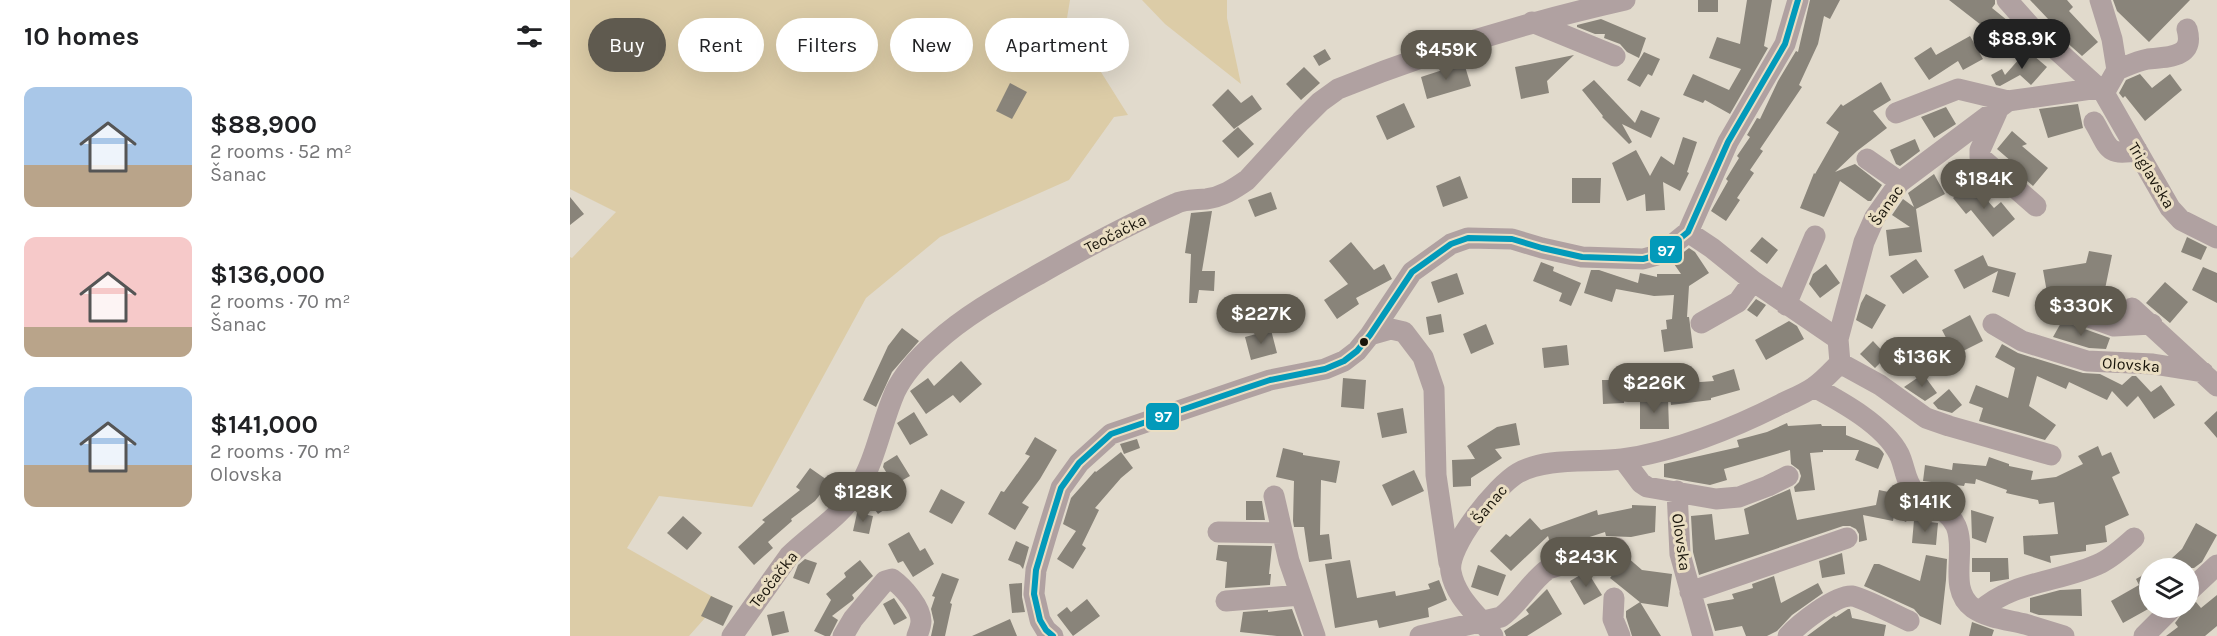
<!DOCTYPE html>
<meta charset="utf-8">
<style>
body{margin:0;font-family:Karla,sans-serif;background:#f2f2f2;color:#202124;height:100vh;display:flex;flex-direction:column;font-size:22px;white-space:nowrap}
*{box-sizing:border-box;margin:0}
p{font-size:20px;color:#757577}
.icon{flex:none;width:33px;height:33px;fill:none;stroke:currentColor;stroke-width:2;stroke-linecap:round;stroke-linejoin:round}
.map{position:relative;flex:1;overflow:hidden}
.details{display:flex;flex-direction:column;background:#fff;width:570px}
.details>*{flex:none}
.top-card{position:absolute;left:18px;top:18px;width:570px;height:54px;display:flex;gap:12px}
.fabs{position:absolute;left:1569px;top:558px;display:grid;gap:12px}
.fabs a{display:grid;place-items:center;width:60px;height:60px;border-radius:50%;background:#fff;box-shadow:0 6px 24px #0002;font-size:30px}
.price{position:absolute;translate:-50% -51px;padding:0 14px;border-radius:21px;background:#5f5a4f;color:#fff;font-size:20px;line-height:39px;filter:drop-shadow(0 2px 3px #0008)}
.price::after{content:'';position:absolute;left:50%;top:36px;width:18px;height:14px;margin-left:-9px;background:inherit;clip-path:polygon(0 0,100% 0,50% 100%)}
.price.current{background:#222;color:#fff}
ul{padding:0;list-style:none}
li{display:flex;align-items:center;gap:18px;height:150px;padding:0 24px}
li span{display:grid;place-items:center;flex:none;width:168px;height:120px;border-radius:12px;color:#555}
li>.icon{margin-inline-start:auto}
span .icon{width:72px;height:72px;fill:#fffc;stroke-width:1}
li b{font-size:26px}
h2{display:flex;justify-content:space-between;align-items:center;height:72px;padding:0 24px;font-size:26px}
.tag{padding:0 21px;border-radius:27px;background:#fff;box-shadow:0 6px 24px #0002;font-size:21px;line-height:54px}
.tag.current{background:#5f5a4f;color:#fff}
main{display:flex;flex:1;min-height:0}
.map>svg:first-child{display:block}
</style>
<main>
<section class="details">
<h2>10 homes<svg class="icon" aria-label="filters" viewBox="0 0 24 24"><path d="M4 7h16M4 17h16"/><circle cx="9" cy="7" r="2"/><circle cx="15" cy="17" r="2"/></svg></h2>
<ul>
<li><span style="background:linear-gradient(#a9c7e8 65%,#b9a48a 0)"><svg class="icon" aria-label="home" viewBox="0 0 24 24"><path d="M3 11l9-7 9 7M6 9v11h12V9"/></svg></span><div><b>$88,900</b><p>2 rooms · 52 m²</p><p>Šanac</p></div></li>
<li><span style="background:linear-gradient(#f6c9c9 75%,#b9a48a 0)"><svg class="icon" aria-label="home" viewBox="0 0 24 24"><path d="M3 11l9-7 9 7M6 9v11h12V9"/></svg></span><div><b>$136,000</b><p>2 rooms · 70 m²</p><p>Šanac</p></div></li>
<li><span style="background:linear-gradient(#a9c7e8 65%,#b9a48a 0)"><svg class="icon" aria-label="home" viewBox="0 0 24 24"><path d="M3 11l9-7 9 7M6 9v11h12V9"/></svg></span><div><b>$141,000</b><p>2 rooms · 70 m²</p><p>Olovska</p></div></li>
</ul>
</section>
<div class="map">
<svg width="1647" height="636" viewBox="0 0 1647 636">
<rect width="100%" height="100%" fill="#e1dacc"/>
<path fill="#dccca7" d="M0 0H500L497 18 558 115 544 117 499 180 370 237 296 298 182 507 89 496 57 548 150 601 119 636H0V257L2 258 46 212 0 189Z
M572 0H657V18L671 84 595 24Z"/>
<path fill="#89847a" d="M1128 0H1148V12H1128Z
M1177 0H1202L1194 46 1198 48 1160 114 1135 100 1133 103 1113 95 1123 74 1159 90 1171 69 1139 58 1147 37 1170 44Z
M1240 0H1270L1260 19 1254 16 1248 44 1229 85 1232 87 1190 149 1193 151 1180 170 1184 173 1167 198 1170 200 1156 221 1141 211 1158 181 1156 179 1169 158 1167 156 1180 137 1177 135 1187 118 1190 119 1208 81 1226 51 1228 52Z
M1379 0H1425V4L1422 8 1443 25 1428 45 1409 31 1415 28Z
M1460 0H1497L1503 7 1499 11 1528 42 1512 56 1494 40 1496 38Z
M1543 0H1620L1579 42 1547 11Z
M1031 19 1076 38 1069 58 1057 52 1050 44 1034 38 1035 34H1025L1007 27V25Z
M1400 36 1413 59 1393 70 1388 61 1359 80 1344 58 1361 47 1366 55Z
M755 49 761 59 749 66 743 56Z
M1457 50 1477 67 1461 85 1450 75 1430 86 1426 85 1421 75 1432 69 1435 75Z
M1074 52 1090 59 1082 76 1078 74 1070 87 1057 80Z
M1004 55 977 81 979 93 951 99 945 67Z
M894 63 901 86 857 99 851 77Z
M734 67 750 83 731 100 716 84Z
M1570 74 1582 88 1600 74 1612 90 1575 121 1555 96 1553 98 1549 93 1556 80Z
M1024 80 1065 123 1071 110 1090 118 1081 138 1052 124 1062 142 1059 144 1032 117 1033 116 1012 90Z
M1311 82 1321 100 1303 111 1317 128 1287 151 1265 172 1285 164 1312 185 1301 201H1298L1270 181 1254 217 1230 208 1244 173 1245 174 1269 132 1256 123 1271 104 1273 106Z
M440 83 457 92 442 119 426 111Z
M658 89 671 103 682 95 692 109 664 129 642 105Z
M834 103 845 127 817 140 806 116Z
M1508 104 1513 128 1478 138 1469 109Z
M1376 107 1386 124 1364 138 1351 117Z
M668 127 684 144 668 158 652 141Z
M1442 131 1457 144 1452 146 1478 168 1463 186 1447 172 1449 168 1427 149Z
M1113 137 1127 142 1117 172 1119 173 1110 191 1093 182 1095 210 1076 211 1075 194 1057 201 1042 163 1066 150 1080 176 1091 156 1104 165Z
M1345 139 1350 151 1330 166 1326 164 1320 150Z
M1364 174 1375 194 1346 209 1352 252 1319 256 1316 230 1340 227 1322 215 1333 199 1344 207 1338 193Z
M890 176 898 198 873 207 866 186Z
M1002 178H1031L1030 203H1002Z
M1401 182 1424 208 1431 202 1445 219 1423 237 1401 210 1396 214 1383 198Z
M701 192 707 209 685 217 678 200Z
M0 197 14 214 0 225Z
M642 211 632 271H645L644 291 629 290 627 303H619L621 254 615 253 621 213Z
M1192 237 1208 250 1197 264 1180 251Z
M1617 237 1637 247 1631 260 1611 252Z
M781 242 804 270 814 264 822 279 786 298 789 304 767 319 754 300 778 284 759 261Z
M1119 248 1125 252 1139 273 1119 286 1117 317H1119L1123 348 1094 352 1091 330 1097 329 1096 320 1102 319 1104 295 1084 296 1046 289 1042 302 1014 293 1021 270H1029L1068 283 1070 273 1087 277V274H1111L1102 261Z
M1519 251 1542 255 1535 289 1539 290 1534 309 1503 298 1505 293 1478 298 1473 270 1516 263Z
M1413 255 1418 266 1446 273 1439 297 1422 292 1428 271 1394 289 1384 270Z
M1346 259 1359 277 1333 294 1320 276Z
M971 262 984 267 983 271 1011 283 1001 306 989 301 992 293 963 281Z
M1256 264 1270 283 1250 298 1239 284 1243 274Z
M1633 267 1647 273V303L1622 290Z
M887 273 894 294 868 303 861 282Z
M1595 282 1618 302 1600 323 1576 303Z
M1296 294 1316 305 1302 329 1286 320 1291 303Z
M1186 299 1196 305 1187 317 1177 310Z
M871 314 874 332 859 335 856 317Z
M1400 315 1413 341 1385 355 1372 330Z
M1219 321 1227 326 1234 339 1196 360 1185 340Z
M1492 321 1540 338 1536 349 1519 348 1483 337Z
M916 324 924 344 901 354 893 334Z
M332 328 349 341 322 372 306 407 293 400 318 346Z
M701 330 707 353 681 360 675 337Z
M1346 340 1348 359 1331 361 1328 342Z
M1303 341 1317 356 1305 368 1290 354Z
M1432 344 1448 353 1513 373 1530 374 1552 385 1562 376H1566L1581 392 1591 385 1605 405 1584 419 1568 396 1557 407 1542 391 1537 400 1499 382 1496 389 1467 376 1459 406 1486 425 1475 440 1409 421 1413 408 1399 403 1406 385 1438 398 1445 368 1425 357Z
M997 345 999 365 974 368 972 348Z
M391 361 412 384 390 403 383 395 356 414 340 391 358 378 364 386Z
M1164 369 1170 390 1141 398V400L1101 405 1098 380 1116 377 1117 383 1144 381 1142 376Z
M1353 374 1367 393 1355 401 1334 387Z
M773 378 796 380 794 409 771 407Z
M1032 380H1054V403L1033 404Z
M1379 389 1392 405 1382 413 1368 409 1363 403Z
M1070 398H1098L1099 429H1070Z
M833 408 837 433 812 438 807 413Z
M1647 411V438L1634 423Z
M344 412 358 435 340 445 327 423Z
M946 423 950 445 925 449 932 458 901 478V486L883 487 882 460 905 459 897 446 927 427Z
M1217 423 1218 426 1251 424 1252 426H1276V435L1309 448 1312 451 1314 454 1308 469 1285 460 1289 450H1253V452L1240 453 1245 490 1225 492 1224 487 1229 482 1231 476 1229 470 1221 464 1220 450 1154 469 1157 480 1140 485 1094 477V464L1169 447 1167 440 1197 432Z
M465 437 487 450 470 479 452 503 459 507 445 530 418 514 431 491 434 492 460 456 455 454Z
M567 439 570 448 554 454 550 444Z
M1528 446 1532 456 1541 452 1550 473 1542 477 1559 515 1535 526 1537 542 1516 545V551L1480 556 1481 563 1454 554 1453 536 1488 534 1484 502 1469 504 1468 500 1436 493 1437 490 1406 479 1405 484 1395 483 1394 486 1353 481 1355 465 1382 470 1383 463 1416 466 1419 457 1439 464V466L1463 471 1461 480 1486 477 1513 464 1508 456Z
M713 448 733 453V455L770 461 766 483 751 480 750 535 759 534 762 559 739 562 734 527H724L723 521 724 481 706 477Z
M551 452 563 468 551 478 525 508 529 510 512 545 516 548 503 569 487 559 506 531 493 524 501 498 525 471 526 472Z
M327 455 340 476 324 485 313 467 314 463Z
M240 468 260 482 245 501 221 519 222 521 198 542 203 548 184 565 168 547 195 522 192 520 230 490 226 487Z
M844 470 854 491 822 506 812 485Z
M312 485 324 503 308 514 297 499 300 494Z
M371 489 395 502 382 524 359 512Z
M1220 489 1227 520 1306 505 1309 490 1328 494 1327 502 1342 509 1336 522 1324 516 1323 521 1293 515 1297 540 1289 542V534L1286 529 1280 526H1273L1129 575 1123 552 1121 516 1142 514 1145 540 1179 534 1174 509Z
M676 501H692L695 520H676Z
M1062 505 1086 506 1085 532 1061 537 1036 536 1035 532 1001 543 1003 547 990 551 989 547 982 549 978 536 941 571 920 551 936 534 940 537 960 518 971 530 1027 510 1028 515 1062 508Z
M1401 510 1424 517 1416 543 1402 538Z
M287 513 303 516 299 534 283 531Z
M113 516 132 533 117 550 97 533Z
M1344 520 1368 523 1366 545 1342 543Z
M1626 523 1647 535 1632 562 1624 568H1591L1612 549Z
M339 532 350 551 355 548 364 564 343 577 333 561 328 563 318 544Z
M446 541 459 547 453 569 450 565 438 560Z
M648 545 702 546 699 574H701L700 585 655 588 657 562 646 560Z
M1272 553 1275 574 1252 578 1249 561Z
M1356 555 1377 559 1376 580 1371 625 1350 616 1344 609 1294 586 1304 564H1309L1350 581Z
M1057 557 1072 570 1102 574 1098 607 1071 603 1040 578Z
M1402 558H1438L1439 579 1420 582V572H1402Z
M235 559 247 563 239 584 223 578 228 565Z
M290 560 303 576 282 595 284 598 283 600 262 616 268 620 260 636H255L244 631 261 600 256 594 276 577 274 573Z
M780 560 787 598 825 591 826 596 860 589 858 584 869 580 877 600 858 608 859 617 809 628 807 620 765 628 755 564Z
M908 565 936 575 928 596 901 587Z
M1017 571 1032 595 1014 605 1000 581Z
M1580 571V608L1553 623 1541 601 1569 585 1566 579Z
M372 573 389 579 380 603 382 604 375 636H361L364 622 361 609 365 597 362 596Z
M1204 576 1211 603 1248 583 1253 593 1222 615 1207 631 1197 636H1176L1172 626 1145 631 1137 604 1164 599 1162 594 1183 588 1182 584Z
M452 583V597L455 612 442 613 439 584Z
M977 589 992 614 957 636H936L934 631 959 614 956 610Z
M1511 589 1512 616 1469 615 1460 612V598L1490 590Z
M1647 595V626L1635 636H1596L1608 627 1605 623 1614 611 1626 602 1631 608Z
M141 596 163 606 153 626 131 616Z
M324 598 337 618 324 625 313 604Z
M517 599 530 616 503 636 487 615 497 607 501 612Z
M1070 602 1091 636H1062L1056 617V611Z
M722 609 732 636H707L670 632 673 612 698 610V612Z
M1278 609H1280L1282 618 1316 625 1314 636H1237L1264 616 1266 617Z
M214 611 219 632 202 636 197 615Z
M440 619 447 636H402Z
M1402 622 1424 630 1422 636H1399Z"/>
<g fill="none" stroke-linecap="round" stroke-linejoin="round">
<path stroke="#b0a1a1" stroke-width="21" d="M1437 0 1461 27 1534 93
M1530 0 1542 39 1547 70 1534 93 1600 208 1611 220 1647 238
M962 22 1045 56
M1547 70C1557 66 1567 61 1578 59 1598 57 1625 58 1617 29
M1427 112 1410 150V157L1466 206
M1326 113 1388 89 1438 101
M1524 122C1538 145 1536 158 1567 150
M1297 159 1330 182
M1118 232 1142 248 1183 281 1268 339
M1216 305 1245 236
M1494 308 1544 326 1582 324
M1562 308 1647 386
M1131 323 1168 302 1183 281
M1423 324 1452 341 1517 361 1583 364 1633 372
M800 335 821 329 834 332 853 357 864 389 866 475 879 563
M1270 363 1310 385 1356 418 1379 426 1481 455
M1244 387C1272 402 1314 425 1329 454 1335 466 1335 482 1345 492 1357 505 1378 508 1386 526 1397 551 1377 589 1403 608 1417 618 1439 620 1455 624 1468 628 1481 632 1494 636
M1053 459 1071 483 1077 487 1146 499 1169 497 1198 486 1218 476
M1107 491 1110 554 1133 636
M704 496 719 561 745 636
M648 532 712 533
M1120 592 1277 538
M1618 592 1647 565
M1044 598 1043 619 1050 636
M656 601 731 595
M1410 611C1442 581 1492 582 1531 563 1543 557 1554 547 1564 538
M162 636 219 556C242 533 270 518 287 490 306 460 311 424 325 392 334 373 349 357 365 343 397 314 434 294 471 273 515 248 559 224 605 204 614 199 626 200 636 199 652 197 664 189 677 180L731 121 750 102 768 89C861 51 958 22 1055 0
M273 636 283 619 315 581 322 579C333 587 351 607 351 621 351 626 349 631 347 636
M483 636 476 630 470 620 464 594 466 570 477 533 491 488 509 463 541 434 673 389 700 380 755 369 774 361 787 351 800 335 842 272 881 244 898 238 942 239 972 248 1012 257 1073 259 1091 254 1118 232 1158 142 1215 44 1228 0
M850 636 931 617C949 604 960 582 978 569L1047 548
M923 636C909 615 886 599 881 572 876 547 927 485 948 473 976 457 1020 463 1052 459 1104 452 1164 428 1211 404 1221 399 1234 394 1244 387 1253 381 1262 371 1270 363L1268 339 1294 242 1305 217 1330 182 1438 101 1528 88
M1218 636C1229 624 1265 595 1282 596 1292 597 1327 616 1339 621
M1574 636 1602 608"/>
<g stroke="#eadec3" stroke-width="10">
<path id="bus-1" d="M483 636 476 630 470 620 464 594 466 570 477 533 491 488 509 463 541 434 673 389 700 380 755 369 774 361 787 351 800 335 842 272 881 244 898 238 942 239 972 248 1012 257 1073 259 1091 254 1118 232 1158 142 1215 44 1228 0"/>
</g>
<use href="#bus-1" stroke="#029aba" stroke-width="6"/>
</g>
<circle fill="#19150b" stroke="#eadec3" stroke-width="2" cx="794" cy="342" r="5"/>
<g text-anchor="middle" stroke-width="6" stroke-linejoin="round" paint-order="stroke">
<g font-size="16" fill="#19150b" stroke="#eadec3">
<text transform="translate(1582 175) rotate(59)" y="6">Triglavska</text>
<text transform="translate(1316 205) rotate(-55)" y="6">Šanac</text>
<text transform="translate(545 233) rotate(-27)" y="6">Teočačka</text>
<text transform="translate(1561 364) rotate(4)" y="6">Olovska</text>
<text transform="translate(919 504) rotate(-50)" y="6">Šanac</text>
<text transform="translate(1112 542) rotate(82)" y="6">Olovska</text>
<text transform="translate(203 579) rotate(-52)" y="6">Teočačka</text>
</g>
</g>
<g stroke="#eadec3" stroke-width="2">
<rect x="1079" y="235" width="34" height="29" rx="6" fill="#029aba"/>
<rect x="575" y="402" width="35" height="29" rx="6" fill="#029aba"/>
</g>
<g font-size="16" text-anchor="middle" font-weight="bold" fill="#fff">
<text x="1096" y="256">97</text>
<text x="593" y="422">97</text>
</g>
</svg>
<div class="fabs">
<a><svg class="icon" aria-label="layers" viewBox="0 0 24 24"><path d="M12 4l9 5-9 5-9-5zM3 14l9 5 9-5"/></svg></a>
</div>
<b class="price current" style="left:1452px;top:70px">$88.9K</b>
<b class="price" style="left:876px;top:81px">$459K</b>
<b class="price" style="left:1414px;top:210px">$184K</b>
<b class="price" style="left:1511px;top:337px">$330K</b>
<b class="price" style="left:691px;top:345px">$227K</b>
<b class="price" style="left:1352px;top:388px">$136K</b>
<b class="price" style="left:1084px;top:414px">$226K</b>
<b class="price" style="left:293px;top:523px">$128K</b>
<b class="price" style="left:1355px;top:533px">$141K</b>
<b class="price" style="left:1016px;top:588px">$243K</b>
<div class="top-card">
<a class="tag current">Buy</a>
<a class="tag">Rent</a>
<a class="tag">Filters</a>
<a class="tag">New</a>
<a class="tag">Apartment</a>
</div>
</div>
</main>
